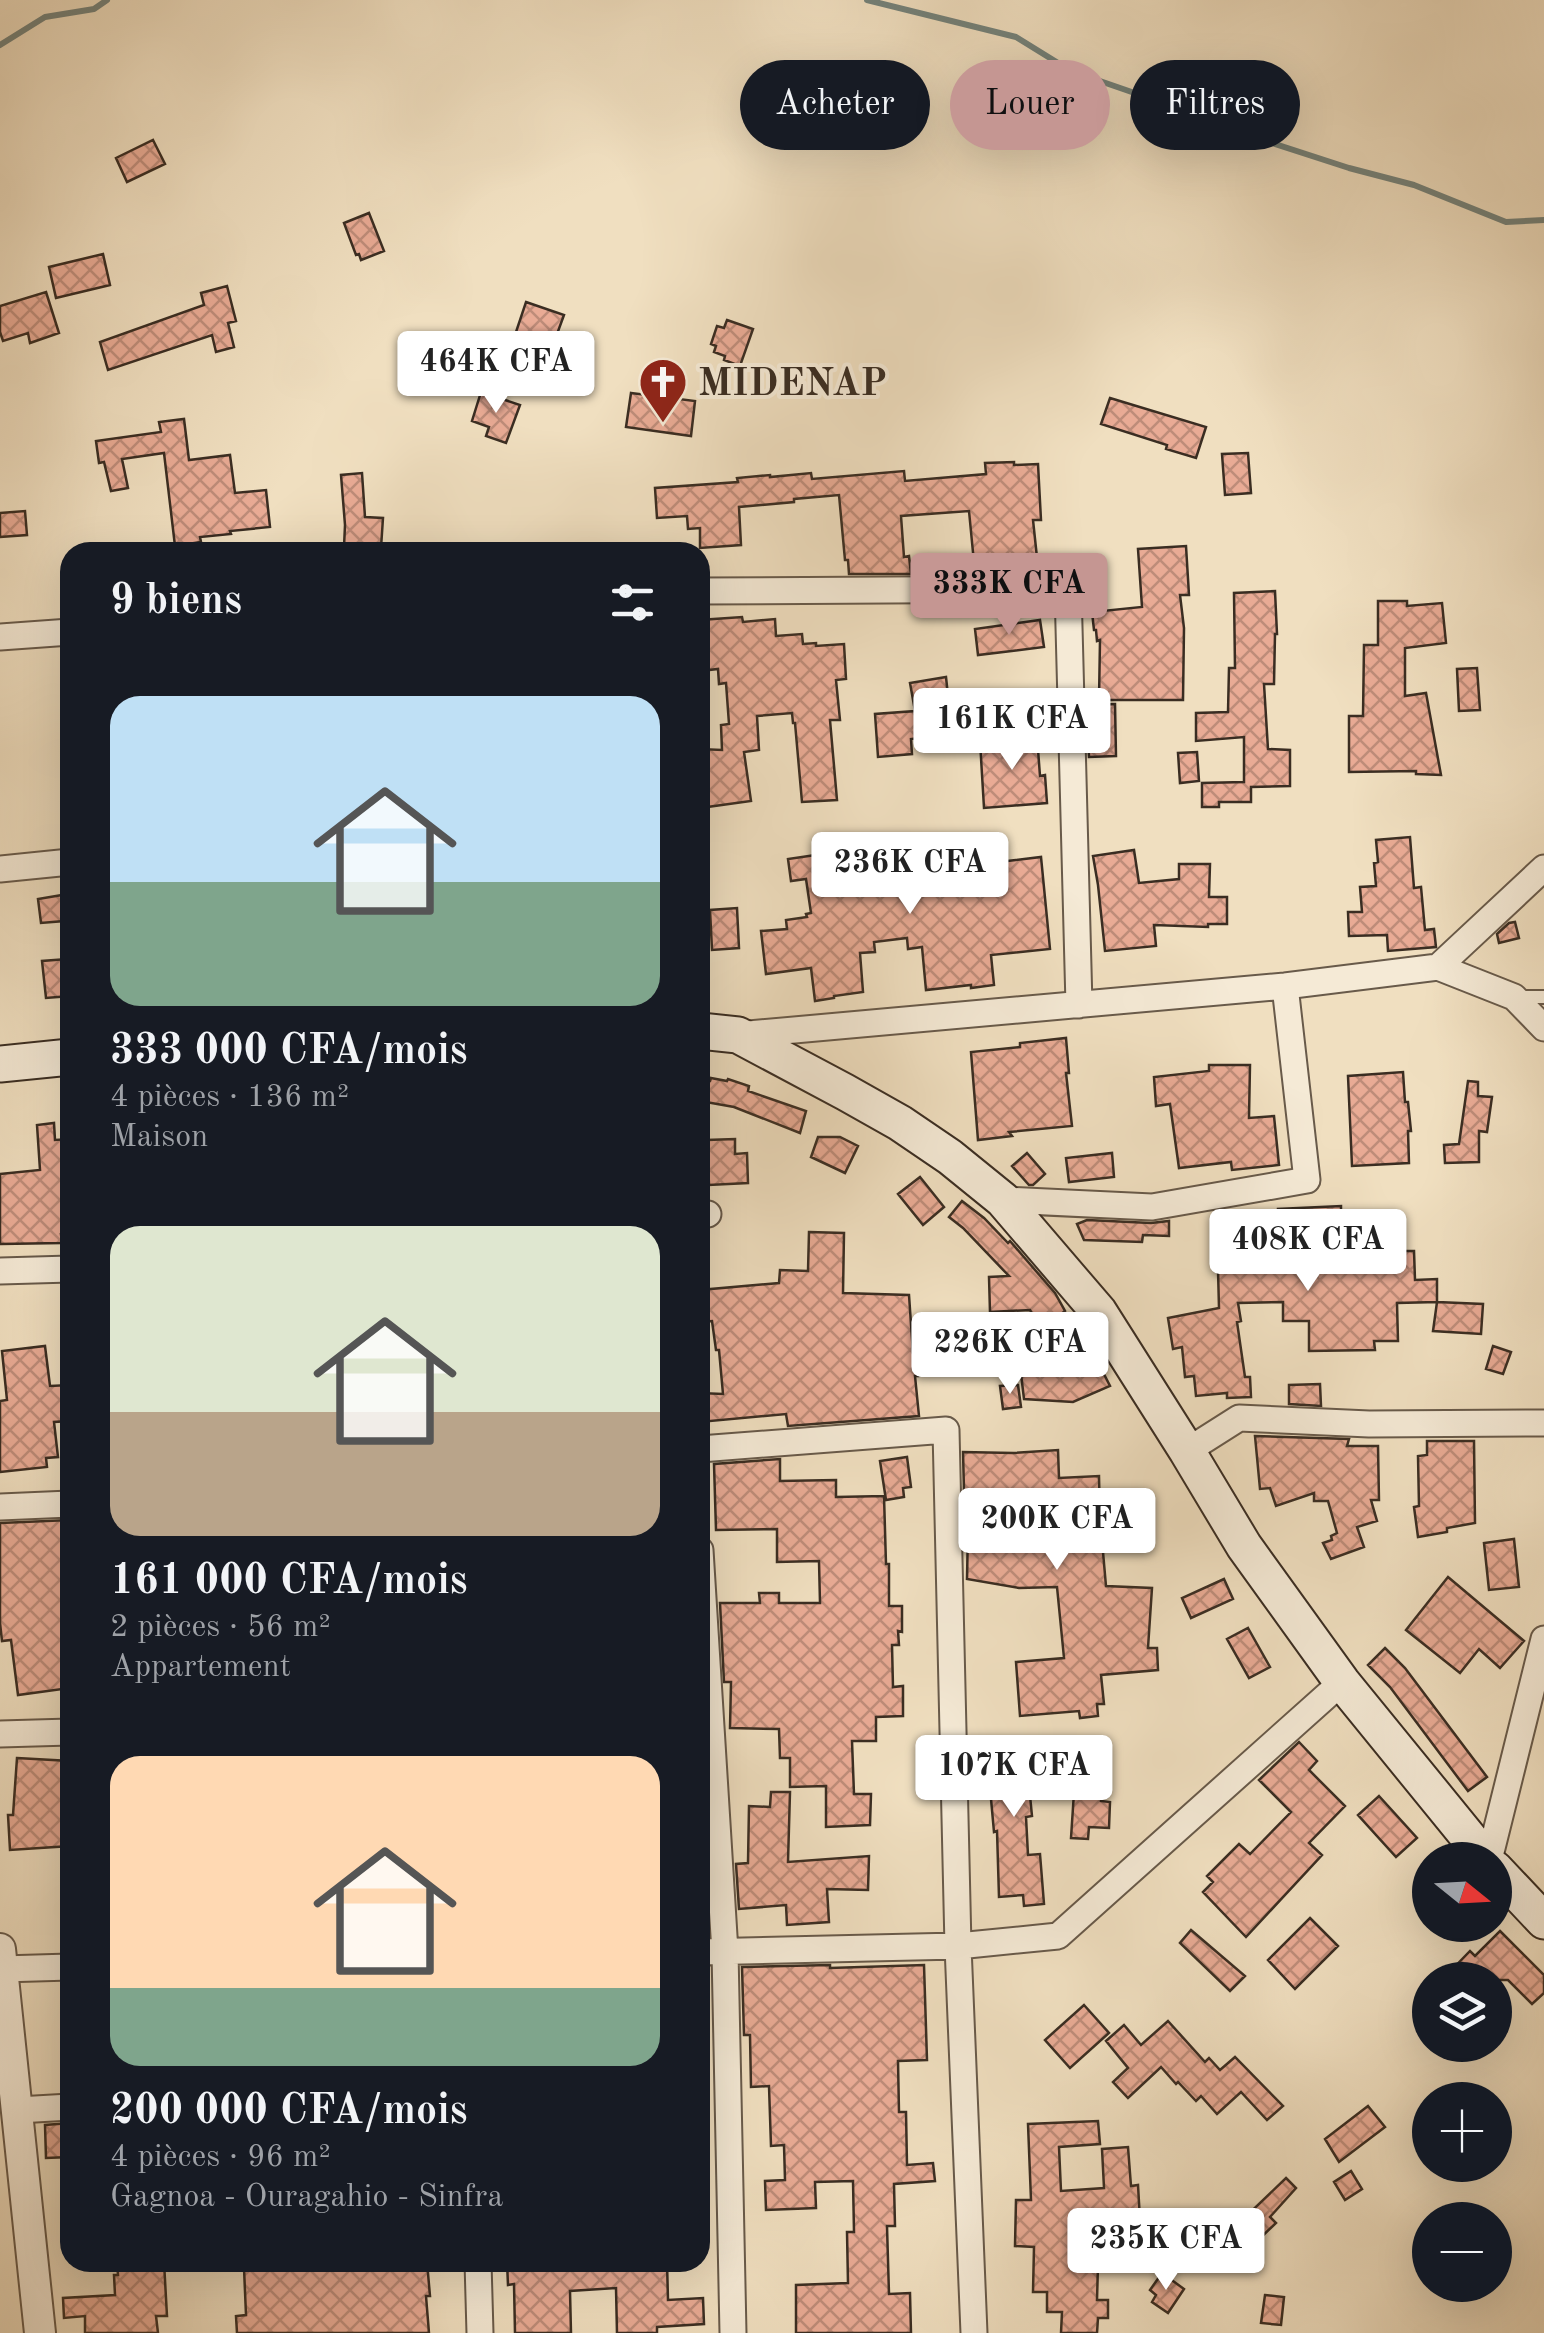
<!DOCTYPE html>
<html lang="fr">
<meta charset="utf-8">
<style>
body{margin:0;font-family:"Old Standard TT",serif;background:#20242c;color:#f1f3f6;height:100vh;display:flex;flex-direction:column;font-size:38px;white-space:nowrap}
*{box-sizing:border-box;margin:0}
p{font-size:32px;color:#9ea1a6}
.icon{flex:none;width:55px;height:55px;fill:none;stroke:currentColor;stroke-width:2;stroke-linecap:round;stroke-linejoin:round}
.map{position:relative;flex:1;overflow:hidden}
.drawer{position:absolute;left:60px;top:542px;width:650px;height:1730px;display:flex;flex-direction:column;background:#171b24;border-radius:30px;box-shadow:0 10px 40px #0002}
.drawer>*{flex:none}
.top-card{position:absolute;left:740px;top:60px;width:652px;height:90px;display:flex;gap:20px}
.needle{width:65px;rotate:108deg}
.tools{position:absolute;left:1412px;top:1842px;display:grid;gap:20px}
.tools a{display:grid;place-items:center;width:100px;height:100px;border-radius:50%;background:#171b24;box-shadow:0 10px 40px #0002;font-size:50px}
.price{position:absolute;translate:-50% -85px;padding:0 22px;border-radius:10px;background:#fff;color:#222;font-size:32px;line-height:65px;filter:drop-shadow(0 2px 5px #0008)}
.price::after{content:'';position:absolute;left:50%;top:60px;width:30px;height:22px;margin-left:-15px;background:inherit;clip-path:polygon(0 0,100% 0,50% 100%)}
.price.on{background:#c59692;color:#111}
ul{padding:0;list-style:none}
li{display:grid;align-content:center;gap:20px;height:530px;padding:0 50px}
li span{display:grid;place-items:center;height:310px;border-radius:30px;color:#555}
li>.icon{margin-inline-start:auto}
span .icon{width:180px;height:180px;fill:#fffc;stroke-width:1}
li b{font-size:42px}
h2{display:flex;justify-content:space-between;align-items:center;height:120px;padding:0 50px;font-size:42px}
.chip{padding:0 35px;border-radius:45px;background:#171b24;box-shadow:0 10px 40px #0002;font-size:35px;line-height:90px}
.chip.on{background:#c59692;color:#111}
.map>svg:first-child{display:block}
</style>
<div class="map">
<svg width="1544" height="2333" viewBox="0 0 1544 2333">
<defs>
<pattern id="building-cross-hatch" width="8" height="8" patternUnits="userSpaceOnUse" patternTransform="scale(2.5)"><rect width="8" height="8" fill="#e9ab95"/><path d="M0 0l8 8M0 8l8-8" fill="none" stroke="#be8c79"/></pattern>
</defs>
<rect width="100%" height="100%" fill="#f0dfc0"/>
<filter id="stains"><feTurbulence type="fractalNoise" baseFrequency=".002" numOctaves="4"/><feColorMatrix values="0 0 0 0 .2 0 0 0 0 .09 0 0 0 0 .02 0 0 0 .5 -.17"/></filter>
<radialGradient id="worn" r=".72"><stop offset=".6" stop-color="#630" stop-opacity="0"/><stop offset="1" stop-color="#630" stop-opacity=".3"/></radialGradient>
<g fill="none" stroke-linecap="round" stroke-linejoin="round">
<path stroke="#74837c" stroke-width="6" d="M867 0 1016 37 1071 71 1230 126 1249 122 1266 141 1349 168 1414 185 1506 222 1544 220
M0 45 45 17 94 9 107 0"/>
</g>
<path fill="url(#building-cross-hatch)" stroke="#3a2d22" stroke-width="2.5" d="M153 140 165 164 127 182 116 158Z
M369 213 384 251 361 260 359 254 356 255 344 223Z
M103 254 110 285 56 298 49 267Z
M227 286 236 321 228 323 234 347 216 352 212 335 108 370 100 342 204 305 201 293Z
M46 292 59 333 30 343 28 333 3 341 0 332V306Z
M526 302 564 315 549 356 512 344Z
M727 320 753 329 740 366 724 360 725 356 714 352 716 346 711 344 717 326 724 328Z
M481 392 520 405 506 443 486 436 489 427 472 421Z
M631 393 695 401 691 436 626 427Z
M1110 398 1206 427 1196 458 1166 449 1167 445 1101 424Z
M184 419 189 460 230 455 235 493 266 490 270 527 230 531 231 534 200 537 201 542 175 546 164 453 122 459 128 488 111 491 104 462 99 463 96 441 161 432 159 422Z
M1248 453 1251 493 1225 495 1222 454Z
M1014 462V465L1038 464 1041 520H1033L1038 567 975 573 969 511 901 516 904 557 909 556 911 574H849L848 560H845L839 495 794 499V502L739 507 741 545 700 548V528L688 529 687 516 657 518 655 488 738 482 737 478 770 475V477L811 473 812 479 904 471 905 481 986 474 985 463Z
M362 473 365 517 383 518 381 548 344 547 345 525 341 475Z
M25 511 27 535 0 537V513Z
M1186 546 1189 595H1180L1184 628 1183 700H1099L1100 640 1097 641 1096 630H1094L1092 612 1142 607 1138 549Z
M1275 591 1277 634H1275L1274 684H1264L1268 749 1290 750V786L1251 787V802H1219V807H1202V783L1244 782V737L1196 741V713L1228 712 1229 668H1235L1234 593Z
M1378 601H1407V606L1442 603 1446 643 1405 648V696L1426 693 1441 775 1416 774V771L1349 772V716H1363L1364 645H1378Z
M742 617 743 622 775 619 776 636 802 634 803 644 816 643V646L844 644 846 679 836 680 840 720H830L837 800 802 802 795 723H793L792 713 757 716 759 750 744 752 751 801 700 808V749L722 750 721 725 729 724 726 683 719 684 718 669 700 671V620Z
M1040 620 1044 647 978 655 975 629Z
M1477 668 1480 710 1459 711 1457 669Z
M946 677 952 734 911 739 912 754 878 757 875 714 915 711 910 683Z
M1115 704 1116 756 1089 757 1087 705Z
M1037 736 1040 776 1045 775 1047 803 984 808 980 741Z
M1197 752 1199 781 1180 783 1178 753Z
M1410 837 1414 888 1421 887 1425 930 1434 929 1436 947 1388 951 1387 935 1349 936 1348 912H1362L1360 887 1376 886 1374 863 1378 862 1376 840Z
M942 848 943 863 980 859 981 864 1041 857 1050 949 991 955 994 985 971 988V985L926 990 922 947 908 949 907 938 874 942 875 952 860 953 863 992 834 996V998L815 1001 811 968 766 974 761 931 787 929 786 920 807 917 806 914 811 913 806 879 791 881 788 859 843 851 844 859Z
M1134 850 1139 883 1179 879V864H1210L1209 897H1227V924H1208V927L1154 925 1156 946 1105 951 1098 885 1093 856Z
M62 895 64 921 41 923 38 899Z
M737 908 739 948 712 950 710 910Z
M1515 922 1519 938 1499 943 1497 934 1509 923Z
M67 959 68 969H70V996L46 998 42 961Z
M1066 1038 1069 1073H1066L1072 1126 1009 1132 1012 1136 978 1140 971 1052 1020 1047V1043Z
M1209 1065H1250L1249 1118 1274 1116 1279 1165 1232 1170 1231 1162 1179 1168 1170 1104 1156 1106 1154 1077 1209 1071Z
M1403 1072 1405 1102H1408L1411 1131H1408L1409 1163 1352 1166 1348 1076Z
M711 1078 727 1081 728 1079 749 1086 748 1091 806 1111 800 1133 734 1107 700 1101V1082L710 1081Z
M1468 1081 1478 1082V1096L1492 1097 1487 1132 1479 1131V1162L1445 1163 1444 1145 1459 1144Z
M54 1123 55 1140 70 1139V1233L61 1234 62 1243 0 1244V1174L40 1170 37 1125Z
M818 1137H840L858 1146 845 1173 811 1157Z
M735 1139V1154L747 1153 748 1183 709 1185 707 1140Z
M1027 1153 1045 1174 1033 1185H1029L1012 1166Z
M1112 1153 1114 1177 1069 1182 1066 1158Z
M920 1177 944 1207 923 1225 898 1194Z
M962 1201 984 1218 1008 1243 1010 1241 1055 1293 1065 1311 1061 1314 1081 1346 1088 1343 1110 1386 1073 1402 1024 1399 1021 1374 1057 1371 1051 1355 1056 1354 1030 1310 990 1312 989 1277 1009 1276 963 1228 949 1217Z
M1341 1206V1214L1389 1213 1390 1224H1402V1251H1414L1415 1280 1437 1279V1302L1397 1303 1398 1341H1374L1375 1350 1309 1351V1321H1283V1302L1238 1303 1241 1321 1237 1322 1245 1377H1250L1251 1397 1227 1398V1393L1196 1396 1194 1376 1185 1377 1182 1347 1173 1349 1168 1318 1219 1308 1218 1270 1279 1269 1278 1209Z
M1087 1220 1151 1223 1169 1221V1236L1143 1235 1142 1242 1084 1240 1077 1224Z
M809 1232 844 1233 843 1293 909 1295 913 1353H916L918 1376H915L919 1416 788 1426 786 1414 700 1422V1393L723 1394 719 1350H716L712 1321 700 1322V1290L779 1283 780 1270 808 1271Z
M1437 1302 1483 1304 1481 1334 1433 1331Z
M45 1346 50 1386 70 1385 69 1421 54 1422 58 1457 46 1458 47 1467 0 1472V1401L7 1400 2 1351Z
M1493 1346 1511 1352 1503 1374 1486 1369Z
M1320 1384 1321 1406 1289 1404V1385Z
M1018 1385 1021 1407 1003 1409 1000 1386Z
M1255 1436 1349 1439 1347 1446H1378L1379 1500H1371L1377 1521 1357 1527 1364 1547 1331 1559 1323 1543 1332 1540 1331 1536 1337 1533 1328 1501H1314V1493L1276 1506 1270 1488 1260 1489Z
M1427 1441H1474L1475 1523 1447 1528V1532L1418 1537 1414 1507 1419 1506 1418 1456 1427 1455Z
M1058 1450 1059 1478 1099 1476 1100 1521 1126 1519 1128 1550 1103 1552 1106 1586 1152 1588 1148 1648H1157L1158 1670 1101 1675 1104 1704H1097L1098 1716 1080 1718 1079 1711 1020 1716 1016 1662 1064 1658 1057 1587 1019 1588 967 1579 968 1529H965L963 1452 1014 1453Z
M907 1457 911 1487 903 1488 904 1497 886 1500 880 1461Z
M780 1459V1481L836 1480V1497L884 1496 886 1564H889V1606H902V1632L898 1631 899 1645H892L893 1687 903 1686V1716L876 1717V1741H852L854 1794H871L870 1825 826 1827V1786L790 1787V1758H780L779 1729 730 1728 731 1682H724L720 1603H760L759 1593H779V1603H820L819 1561 777 1562V1529L716 1530 714 1464Z
M70 1520V1688L18 1695 11 1640 2 1641 0 1623V1523Z
M1514 1539 1519 1587 1489 1590 1484 1543Z
M1448 1577 1524 1641 1500 1668 1479 1649 1460 1673 1406 1630Z
M1224 1579 1233 1599 1191 1618 1182 1598Z
M1248 1628 1270 1667 1249 1678 1227 1639Z
M1385 1648 1405 1668 1487 1777 1468 1791 1390 1687 1368 1665Z
M1299 1742 1317 1761 1309 1770 1345 1806 1309 1843 1322 1855 1246 1937 1203 1892 1213 1882 1207 1876 1239 1844 1250 1854 1291 1812 1259 1780Z
M1040 1748 1042 1774 1028 1775 1032 1816 1026 1817 1028 1855 1040 1854 1044 1904 1024 1906 1023 1895 999 1897 997 1831 994 1832 990 1788 981 1789 978 1753Z
M17 1758 70 1761V1846L10 1850 8 1815H13Z
M1075 1777H1090V1788L1102 1789 1101 1801 1110 1802 1109 1828 1089 1827 1088 1839 1071 1838Z
M771 1792H790L788 1862 869 1856 868 1890 827 1889 829 1922 787 1925 786 1905 739 1909 736 1864 748 1863 749 1806 770 1807Z
M1379 1796 1417 1838 1396 1857 1358 1815Z
M1310 1918 1338 1946 1295 1989 1268 1960Z
M1191 1930 1245 1976 1230 1991 1180 1943Z
M1500 1931 1544 1975V1993L1532 2004 1508 1980H1442L1470 1951 1475 1956Z
M830 1965V1968L924 1965 927 2060 898 2061 899 2112H906L907 2165 933 2163 935 2181 894 2184 895 2226H887L889 2294 910 2293 911 2333H796V2285L848 2283 847 2232H854L853 2181 815 2182 816 2208 766 2210 765 2181 785 2180 784 2145 771 2146 769 2086 751 2087 750 2035H744L742 1967Z
M1084 2005 1109 2033 1070 2068 1045 2040Z
M1168 2021 1205 2062 1209 2058 1220 2070 1235 2057 1283 2106 1267 2120 1241 2092 1217 2114 1201 2096 1196 2101 1178 2082 1176 2084 1161 2067 1128 2098 1113 2082 1128 2068 1106 2041 1124 2025 1141 2045Z
M1368 2106 1385 2127 1339 2162 1325 2139Z
M1098 2121 1100 2144 1059 2147 1061 2191 1104 2188 1102 2149 1128 2147 1131 2186 1138 2185 1140 2220 1156 2219 1158 2251 1139 2253 1137 2226 1099 2230 1097 2300H1108V2318H1098L1097 2333H1061L1062 2312H1047V2292H1033L1034 2247 1015 2246 1016 2200H1031L1028 2124Z
M70 2123V2157L46 2158 45 2125Z
M1351 2171 1362 2189 1345 2200 1334 2182Z
M1286 2178 1296 2188 1270 2217 1276 2223 1254 2244 1236 2226Z
M117 2262H164L167 2316H156L158 2333H85V2316L64 2318 63 2298 115 2295 114 2275H118Z
M251 2262H427L430 2296H426L429 2333H237L236 2316 246 2315 244 2268 251 2267Z
M507 2262H667L668 2300 703 2298 704 2324 657 2327V2333H617L616 2288 570 2291 571 2333H515L514 2284 508 2285Z
M1162 2273 1184 2289 1168 2313 1152 2302 1156 2295 1150 2290Z
M1265 2295 1284 2297 1281 2325 1261 2323Z"/>
<g fill="none" stroke-linecap="round" stroke-linejoin="round">
<g stroke="#685a4a" stroke-width="16">
<path id="service" d="M1517 997H1544"/>
</g>
<g stroke="#685a4a" stroke-width="29">
<path id="minor" d="M700 591 1068 589 1079 1005
M0 637 70 632
M0 869 70 862
M1438 967 1544 868
M738 1035 1285 986 1438 967 1514 997 1544 1028
M1003 1200 1152 1207 1307 1180 1285 986
M700 1214H708
M0 1271 70 1269
M700 1449 946 1430 958 1946 974 2333
M1187 1451 1239 1418 1369 1424 1544 1423
M0 1507 70 1504
M700 1550 725 1952 733 2333
M0 1734 70 1732
M1489 1860 1544 1639
M700 1952 958 1946 1058 1936 1342 1682
M2 1969 70 1967
M18 2110 70 2107
M478 2262 480 2333"/>
</g>
<g stroke="#685a4a" stroke-width="34">
<path id="tertiary" d="M0 1949 40 2333"/>
</g>
<g stroke="#3a2d22" stroke-width="39">
<path id="secondary" d="M700 1031 738 1035 845 1092 900 1123 950 1157 1003 1200 1099 1312 1187 1451 1244 1546 1342 1682 1487 1860
M0 1064 70 1057
M1495 1869 1544 1921"/>
</g>
<use href="#service" stroke="#f5ead6" stroke-width="12"/>
<use href="#minor" stroke="#f5ead6" stroke-width="25"/>
<use href="#tertiary" stroke="#f5ead6" stroke-width="30"/>
<use href="#secondary" stroke="#f5ead6" stroke-width="35"/>
</g>
<defs>
<g id="church-pin" transform="scale(2.5)"><path d="M0 17L-7.5 6A9.5 9.5 0 1 1 7.5 6Z" fill="#8f2418" stroke="#f5ead6"/><path d="M-1.2-6h2.4v3.5h3.3v2.4h-3.3V6h-2.4V-.1h-3.3v-2.4h3.3Z" fill="#fff"/></g>
</defs>
<g fill-rule="evenodd">
<use href="#church-pin" x="663" y="382"/>
</g>
<g text-anchor="middle" stroke-width="8" stroke-linejoin="round" paint-order="stroke">
<g font-size="38" font-weight="bold" fill="#3a2d22" stroke="#f5ead6" text-anchor="start">
<text x="698" y="395">MIDENAP</text>
</g>
</g>
<rect width="100%" height="100%" filter="url(#stains)"/>
<rect width="100%" height="100%" fill="url(#worn)"/>
</svg>
<div class="tools">
<a><svg class="needle" viewBox="-14 -14 28 28"><path d="M0-13l5 13h-10z" fill="#e53935"/><path d="M0 13l5-13h-10z" fill="#9ea1a6"/></svg></a>
<a><svg class="icon" aria-label="layers" viewBox="0 0 24 24"><path d="M12 4l9 5-9 5-9-5zM3 14l9 5 9-5"/></svg></a>
<a>+</a>
<a>−</a>
</div>
<b class="price" style="left:496px;top:416px">464K CFA</b>
<b class="price on" style="left:1009px;top:638px">333K CFA</b>
<b class="price" style="left:1012px;top:773px">161K CFA</b>
<b class="price" style="left:910px;top:917px">236K CFA</b>
<b class="price" style="left:1308px;top:1294px">408K CFA</b>
<b class="price" style="left:1010px;top:1397px">226K CFA</b>
<b class="price" style="left:1057px;top:1573px">200K CFA</b>
<b class="price" style="left:1014px;top:1820px">107K CFA</b>
<b class="price" style="left:1166px;top:2293px">235K CFA</b>
<div class="top-card">
<a class="chip">Acheter</a>
<a class="chip on">Louer</a>
<a class="chip">Filtres</a>
</div>
<section class="drawer">
<h2>9 biens<svg class="icon" aria-label="filters" viewBox="0 0 24 24"><path d="M4 7h16M4 17h16"/><circle cx="9" cy="7" r="2"/><circle cx="15" cy="17" r="2"/></svg></h2>
<ul>
<li><span style="background:linear-gradient(#bfe0f5 60%,#7fa58c 0)"><svg class="icon" aria-label="home" viewBox="0 0 24 24"><path d="M3 11l9-7 9 7M6 9v11h12V9"/></svg></span><div><b>333 000 CFA/mois</b><p>4 pièces · 136 m²</p><p>Maison</p></div></li>
<li><span style="background:linear-gradient(#dfe7d0 60%,#b9a48a 0)"><svg class="icon" aria-label="home" viewBox="0 0 24 24"><path d="M3 11l9-7 9 7M6 9v11h12V9"/></svg></span><div><b>161 000 CFA/mois</b><p>2 pièces · 56 m²</p><p>Appartement</p></div></li>
<li><span style="background:linear-gradient(#ffd9b3 75%,#7fa58c 0)"><svg class="icon" aria-label="home" viewBox="0 0 24 24"><path d="M3 11l9-7 9 7M6 9v11h12V9"/></svg></span><div><b>200 000 CFA/mois</b><p>4 pièces · 96 m²</p><p>Gagnoa - Ouragahio - Sinfra</p></div></li>
</ul>
</section>
</div>
